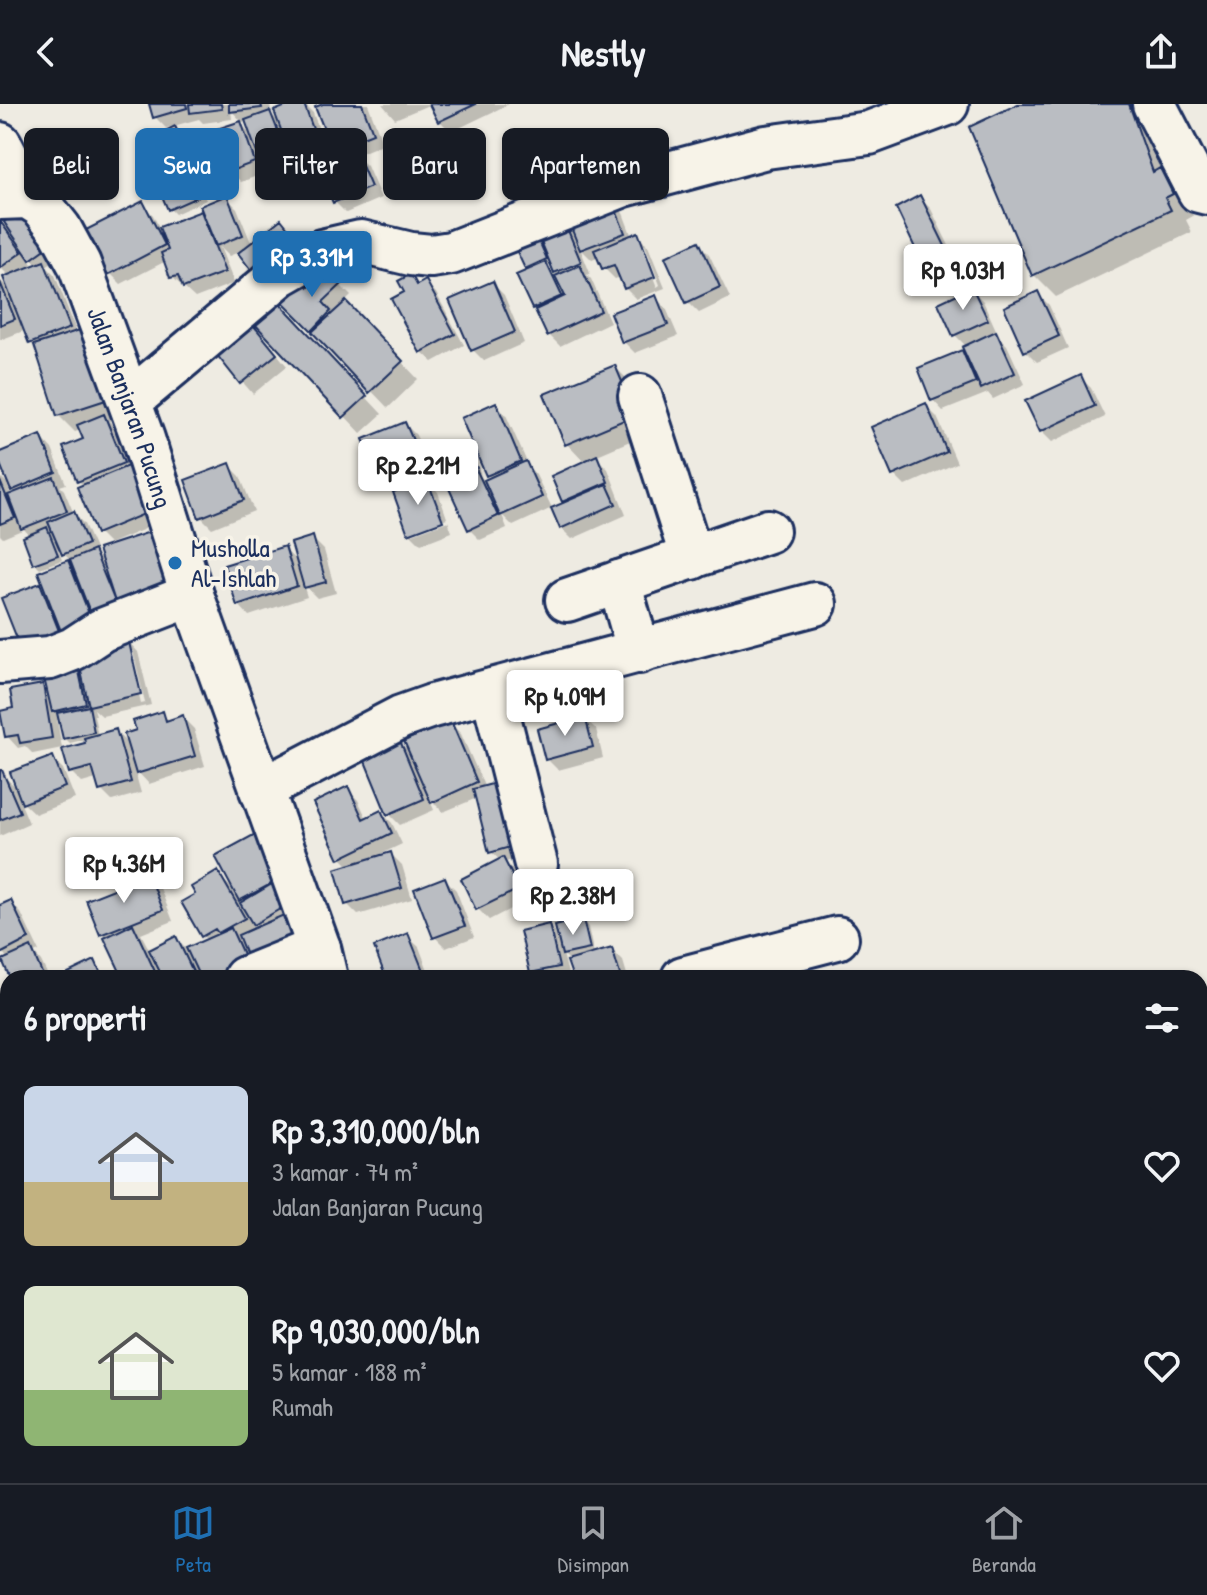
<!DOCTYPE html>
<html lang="id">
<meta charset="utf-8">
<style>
body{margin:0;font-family:"Patrick Hand",sans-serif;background:#20242c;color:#f1f3f6;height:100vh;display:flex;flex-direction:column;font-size:30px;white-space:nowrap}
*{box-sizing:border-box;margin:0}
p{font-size:26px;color:#9ea1a6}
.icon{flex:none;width:44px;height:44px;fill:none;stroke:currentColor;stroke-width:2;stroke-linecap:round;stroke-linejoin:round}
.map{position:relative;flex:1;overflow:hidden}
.drawer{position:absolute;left:0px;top:866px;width:1208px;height:514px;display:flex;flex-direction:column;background:#171b24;border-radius:24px 24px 0 0;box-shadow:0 2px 6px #0004}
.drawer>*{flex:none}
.guide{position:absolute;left:24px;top:24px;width:800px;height:72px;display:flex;gap:16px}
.price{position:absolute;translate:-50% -68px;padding:0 18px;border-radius:8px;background:#fff;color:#222;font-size:26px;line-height:52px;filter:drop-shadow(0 2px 4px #0008)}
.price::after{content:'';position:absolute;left:50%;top:48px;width:24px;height:18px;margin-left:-12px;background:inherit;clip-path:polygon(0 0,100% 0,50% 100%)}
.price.current{background:#1f6fb2;color:#fff}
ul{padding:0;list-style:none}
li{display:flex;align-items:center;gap:24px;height:200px;padding:0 24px}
li span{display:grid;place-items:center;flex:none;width:224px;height:160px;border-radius:12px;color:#555}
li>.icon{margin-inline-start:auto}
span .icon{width:96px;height:96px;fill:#fffc;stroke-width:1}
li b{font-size:34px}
h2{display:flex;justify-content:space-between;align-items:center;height:96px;padding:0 24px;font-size:34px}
.pill{padding:0 28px;border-radius:12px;background:#171b24;box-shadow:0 2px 6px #0004;font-size:28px;line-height:72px}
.pill.current{background:#1f6fb2;color:#fff}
header{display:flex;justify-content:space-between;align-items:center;height:104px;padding:0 24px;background:#171b24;font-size:36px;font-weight:800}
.dock{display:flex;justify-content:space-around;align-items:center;height:112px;border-top:2px solid #363941;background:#171b24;font-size:22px;color:#9ea1a6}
.dock a{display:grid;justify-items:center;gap:4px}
.dock .current{color:#1f6fb2}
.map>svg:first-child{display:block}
</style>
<header><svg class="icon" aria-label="back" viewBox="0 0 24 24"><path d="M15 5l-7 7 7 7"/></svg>Nestly<svg class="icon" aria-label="share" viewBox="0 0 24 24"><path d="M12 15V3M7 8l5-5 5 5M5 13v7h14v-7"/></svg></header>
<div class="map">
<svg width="1207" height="1379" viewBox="0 0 1207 1379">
<rect width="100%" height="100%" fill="#eeebe2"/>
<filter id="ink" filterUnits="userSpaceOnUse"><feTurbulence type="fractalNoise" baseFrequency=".0125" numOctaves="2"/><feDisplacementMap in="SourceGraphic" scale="16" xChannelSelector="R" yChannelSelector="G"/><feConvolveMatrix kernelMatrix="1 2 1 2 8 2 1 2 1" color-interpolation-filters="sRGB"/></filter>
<g filter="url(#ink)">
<path fill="#0003" fill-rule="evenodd" d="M152 0H270L271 10 281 20 285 4 281 0H309L305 1 313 9 328 50 303 60 292 49 296 61 274 70 260 56 265 69 241 78 232 69 209 78 204 73 197 76 206 96 175 110 170 105 176 76 172 72 175 24 186 35 190 43 212 34 222 43 240 19 252 31 247 17 242 18 231 6 232 15 203 19 199 15 166 24 155 13Z
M328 0H368L383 40 356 51 367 62 381 94 346 109 335 98 345 55 334 44Z
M382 0H431L395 15Z
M432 0H509L451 28 440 17Z
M1023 0H1142L1168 75 1182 89 1193 112 1186 116 1192 128 1056 193 1034 171Z
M226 93 237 104 252 141 281 117 314 156 263 178 239 148 229 152 220 143 234 179 195 194 172 173 166 157 121 180 110 169 142 100 153 111 160 125 205 108Z
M920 94 931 105 959 162 937 172 926 161Z
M612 98 623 109 632 133 637 131 648 142 665 184 636 195 625 184 621 173 615 175 604 164 600 153 592 156 580 144 590 169 587 171 591 175 610 218 560 242 549 231 539 209 533 204 530 167 527 164 535 131 545 141 563 116 575 129ZM640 141H645L660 181 657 183ZM552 159 557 172 547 162Z
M22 108 58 154 46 162 55 171 77 229 133 309 109 317 115 323 131 363 164 417 109 440 98 429 84 382 79 377 85 336 81 326 75 328 58 311 38 246 31 239 26 226 0 236V176L10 186V173L0 163V116L4 121ZM29 152 39 162 24 166 32 160 27 153Z
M698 139 709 150 730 194 699 209 688 198Z
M327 168 351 192 345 198 418 275 388 304 284 196 309 186Z
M410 173 419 182 425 178 436 189 464 241 433 258 422 248 406 188Z
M493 180 504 191 524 239 484 257 473 246Z
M972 186 983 197 997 228 995 229 1007 241 1025 280 993 295 988 289 943 307 932 295 920 265 965 247 967 243 955 231 941 200Z
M1038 190 1049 201 1068 244 1037 258 1026 247Z
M655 193 666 204 678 232 635 249 624 238Z
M292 214 382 310 361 329 255 217Z
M256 224 287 262 253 290 211 242Z
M615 263 632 280 651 328 595 352 608 365 626 411 572 435 561 424 565 400 553 373 585 359 567 340Z
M1080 273 1091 284 1105 313 1052 338 1041 327Z
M495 300 506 311 529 363 536 371 552 404 513 422 502 411 507 424 480 436 469 425 451 381 447 377 465 342 470 346 480 369 478 370 485 378 492 375 488 371Z
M926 302 937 313 957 359 905 382 894 371Z
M405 320 416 331 431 368 392 384 380 373Z
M41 333 52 345 66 380 60 382 64 386 74 410 84 420 98 452 105 460 197 500 32 552 40 481 49 490 41 469 71 457 57 443 62 456 40 464 35 459 30 432 24 425 3 434 0 431V372L11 383 0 355V350ZM7 380 16 390 11 392Z
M229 361 240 372 254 407 212 424 201 413Z
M427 377 438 388 447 414 413 426V430L448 417 452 428 421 440 410 429Z
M313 435 324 446 336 489 317 494 303 480 307 493 249 512 238 500 284 445 300 460Z
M127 536 138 548 151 601 102 612 94 605 96 611H94L98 632 115 627 130 642 138 628 162 609 170 618 183 614 194 625 205 662 149 680 134 664 141 689 112 697 101 686 96 675 82 679 71 668 87 640 86 635 70 639 65 634 61 615 57 616 62 644 33 650 25 642 18 644 7 632 16 606 42 582 50 590 43 558ZM129 547H133L145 599 141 600Z
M584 614 596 625 603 654 558 666 547 655Z
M450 619 461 630 485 684 534 750 505 758 514 767 528 796 489 816 478 805 464 776 501 757 491 748 477 694 443 708 429 694 434 706 400 721 389 710 398 637 412 650Z
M52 654 63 665 75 695 35 710 19 695 29 719 0 732V669L18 685Z
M347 685 358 696 367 715 381 708 392 719 402 740 381 750 382 753 391 750 402 761 412 795 358 811 347 800 349 762 340 753Z
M259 731 300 810 253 874H125L107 835 102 830 89 797 149 773 160 784 173 817 141 830 150 847 176 835 187 846 208 837 203 832 197 790 217 770 235 787Z
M445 775 456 786 474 833 446 844 435 833Z
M10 798 21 809 39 847 34 849 41 857 49 874H12L8 855 0 845V803Z
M583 818 588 823 594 851 612 846 623 857 628 874H575L571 858 563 850 569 873 537 874 531 868 549 822 560 833Z
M407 832 419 843 431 874H389Z
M0 891 8 906V917L0 921Z
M8 1037V1106L0 1109V1040Z
M0 1131 8 1151V1169L0 1172Z
M1207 1255V1322L1200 1315V1258Z
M433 1372H478L479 1379H434Z
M482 1372H515L487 1376Z
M551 1372H586L558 1379Z
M666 1372H698L672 1379Z
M635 1375 639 1379H620Z"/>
<path fill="#babdc2" stroke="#1b2f5e" stroke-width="2" d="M149 0H186L187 4 153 14Z
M189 0H221L222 5 190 9Z
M229 0H261L262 4 229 8Z
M291 0H304L318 39 290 50 274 7Z
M323 0H362L373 29 332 45 315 3Z
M429 0H476L438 18Z
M1018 0H1129L1153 68 1160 64 1173 90 1165 94 1171 106 1032 172 969 23Z
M270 7 287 50 261 60 245 16Z
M241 17 255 58 228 68 214 26Z
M175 22 194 62 171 73 151 34Z
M213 31 226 64 202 74 189 41Z
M356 48 371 83 333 99 318 65Z
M192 67 202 91 168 106 158 83Z
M227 91 243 131 216 142 200 102Z
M920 91 949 150 924 163 896 104Z
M612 96 625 129 580 146 567 113Z
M143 97 165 141 108 171 86 126Z
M22 105 48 143 30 156 4 118Z
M201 107 225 168 183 184 178 172 170 174 161 149 168 146 159 123Z
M563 114 581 158 554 169 536 125Z
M281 115 304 144 261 179 238 149Z
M0 117 22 148 0 164Z
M535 128 547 155 525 165 513 139Z
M638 128 655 173 624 185 614 161 602 165 594 146Z
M699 137 720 183 686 199 665 153Z
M44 157 70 224 29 240 3 173Z
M546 158 562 192 532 205 516 171Z
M580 161 601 207 547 232 535 206 565 192 555 172Z
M327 165 342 180 323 198 331 207 312 227 281 196 302 176 309 183Z
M411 170 417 181 426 176 455 230 420 249 391 195 404 188 398 177Z
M493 177 515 228 471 247 449 196Z
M0 178 15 215 0 221Z
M972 183 988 216 953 232 938 199Z
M1038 187 1059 232 1024 248 1004 203Z
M656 191 668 221 622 239 610 209Z
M276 195 367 292 343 314 252 217Z
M346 197 403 257 369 289 312 228Z
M245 211 277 250 240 280 209 241Z
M95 221 118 292 57 312 34 241Z
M996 227 1015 269 981 285 962 243Z
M962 246 976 279 931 297 918 264Z
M615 261 636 311 565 341 544 290Z
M1081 271 1095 302 1040 328 1025 297Z
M496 298 521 357 486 372 461 314Z
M926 299 947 348 892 372 871 323Z
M104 310 124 359 77 378 63 343 83 335 77 321Z
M405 318 422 357 379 374 363 335Z
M41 331 56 368 11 387 0 360V348Z
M465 339 477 364 446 378 435 353Z
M597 351 608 378 562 398 551 372Z
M526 357 542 393 500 412 484 376Z
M135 359 154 406 96 430 77 383Z
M230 359 244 396 199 414 185 376Z
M477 367 498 412 468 426 447 380Z
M54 373 67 407 21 425 8 391Z
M427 375 443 417 408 430 393 388Z
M0 377 15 414 0 420Z
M607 380 616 400 560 425 551 404Z
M74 407 88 440 62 451 48 418Z
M47 423 58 451 33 460 23 433Z
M162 424 181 483 117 504 98 445Z
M313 432 326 478 304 484 291 439Z
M285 442 297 482 237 502 224 461Z
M94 446 115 498 90 508 70 456Z
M68 456 91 515 61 527 38 468Z
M40 479 59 527 20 542 1 494Z
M128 534 141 590 89 602 76 546Z
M75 549 86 600 52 608 40 557Z
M43 580 52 634 20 639 18 631 5 633 0 607 13 604 10 586Z
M89 602 94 628 63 635 57 609Z
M163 607 166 617 183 611 195 652 136 670 124 630 136 626 133 617Z
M585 612 593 643 545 656 537 625Z
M451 617 477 678 431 699 404 637Z
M116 625 131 678 99 687 92 663 69 669 62 645 85 639 84 634Z
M399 634 424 695 387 711 362 650Z
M53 652 65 683 22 700 10 668Z
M0 666H2L20 708 0 716Z
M507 676 524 739 489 749 473 685Z
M348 682 363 715 381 706 392 729 339 755 313 699Z
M259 728 284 773 239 797 215 752Z
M391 748 402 784 345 801 335 765Z
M503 753 519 785 476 806 461 775Z
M218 767 245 814 218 829 215 825 201 833 181 798 195 790 191 783Z
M149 771 163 806 100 831 86 796Z
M445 773 465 822 433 834 414 785Z
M277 777 290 799 253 821 240 799Z
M11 796 29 835 0 850V801Z
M293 807 304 833 248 856 238 831Z
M583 815 590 845 562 851 555 822Z
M133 820 158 874H123L104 834Z
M549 820 559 863 530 869 520 827Z
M231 824 248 861 220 874H200L186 844Z
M408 829 426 874H386L374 843Z
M176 832 196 874H163L149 846Z
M31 843 44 874H10L2 856Z
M612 844 621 874H573L567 857Z
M95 856 103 874H70L68 869Z
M8 927V953L1 956 0 931Z
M8 1035V1090L0 1094V1038Z
M1207 1253V1302L1200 1305V1255Z
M431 1372H469L470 1379H432Z"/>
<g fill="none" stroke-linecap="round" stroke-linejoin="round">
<g stroke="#1b2f5e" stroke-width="48">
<g id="minor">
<path d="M1154 0 1199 87 1207 89"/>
<path d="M0 40 28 93"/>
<path id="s1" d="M0 94 28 93 42 102 60 125 79 160 143 335 192 491 319 844 326 874"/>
<path d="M640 292 692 454"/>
<path d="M130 297 280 171 322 147 361 138 411 150 431 152 451 149 624 81 766 43 869 29 947 0"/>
<path d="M619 478 639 548"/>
<path d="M567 496 768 427"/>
<path d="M0 558 50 554 73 545 102 526 192 491"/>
<path d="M492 586 536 760"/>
<path d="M261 686 401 613 432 602 815 500"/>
<path d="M245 874 319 844"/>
<path d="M683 874 837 834"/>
<path d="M0 1010 8 1004"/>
<path d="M416 1372 417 1379"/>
</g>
</g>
<use href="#minor" stroke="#f7f3e8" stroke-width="42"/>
</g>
</g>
<circle fill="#1f6fb2" stroke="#f7f3e8" stroke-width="3" cx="175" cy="459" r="8"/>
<g text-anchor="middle" stroke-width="7" stroke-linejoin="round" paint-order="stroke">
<g font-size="26" fill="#1b2f5e" stroke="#f7f3e8">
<text dy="9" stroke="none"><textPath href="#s1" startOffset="266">Jalan Banjaran Pucung</textPath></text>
</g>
<g font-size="26" fill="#1b2f5e" stroke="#f7f3e8" text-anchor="start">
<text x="191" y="453">Musholla<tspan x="191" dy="30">Al-Ishlah</tspan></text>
</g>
</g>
</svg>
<b class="price current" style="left:312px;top:195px">Rp 3.31M</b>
<b class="price" style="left:963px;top:208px">Rp 9.03M</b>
<b class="price" style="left:418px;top:403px">Rp 2.21M</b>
<b class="price" style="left:565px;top:634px">Rp 4.09M</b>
<b class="price" style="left:124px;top:801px">Rp 4.36M</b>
<b class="price" style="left:573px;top:833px">Rp 2.38M</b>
<div class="guide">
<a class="pill">Beli</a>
<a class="pill current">Sewa</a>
<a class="pill">Filter</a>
<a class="pill">Baru</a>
<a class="pill">Apartemen</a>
</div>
<section class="drawer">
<h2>6 properti<svg class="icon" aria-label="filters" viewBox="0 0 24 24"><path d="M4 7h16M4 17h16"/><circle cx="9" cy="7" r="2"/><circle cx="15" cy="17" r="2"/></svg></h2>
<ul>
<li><span style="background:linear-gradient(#c9d6e8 60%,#c2b280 0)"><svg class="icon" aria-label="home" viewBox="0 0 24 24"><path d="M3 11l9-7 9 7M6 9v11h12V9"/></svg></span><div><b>Rp 3,310,000/bln</b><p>3 kamar · 74 m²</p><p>Jalan Banjaran Pucung</p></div><svg class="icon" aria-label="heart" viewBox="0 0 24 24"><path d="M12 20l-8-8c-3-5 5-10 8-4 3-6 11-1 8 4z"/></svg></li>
<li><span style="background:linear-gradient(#dfe7d0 65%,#8fb573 0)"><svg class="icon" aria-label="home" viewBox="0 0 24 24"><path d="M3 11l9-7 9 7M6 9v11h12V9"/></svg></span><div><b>Rp 9,030,000/bln</b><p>5 kamar · 188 m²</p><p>Rumah</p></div><svg class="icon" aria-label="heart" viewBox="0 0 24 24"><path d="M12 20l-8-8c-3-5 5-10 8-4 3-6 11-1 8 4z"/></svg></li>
</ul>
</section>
</div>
<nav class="dock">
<a class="current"><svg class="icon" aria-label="map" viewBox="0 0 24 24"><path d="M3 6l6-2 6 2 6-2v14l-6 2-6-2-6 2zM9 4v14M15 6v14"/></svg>Peta</a>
<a><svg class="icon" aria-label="saved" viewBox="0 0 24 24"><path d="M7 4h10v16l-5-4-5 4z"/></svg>Disimpan</a>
<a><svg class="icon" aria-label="home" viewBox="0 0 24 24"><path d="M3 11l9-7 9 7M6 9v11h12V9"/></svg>Beranda</a>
</nav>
